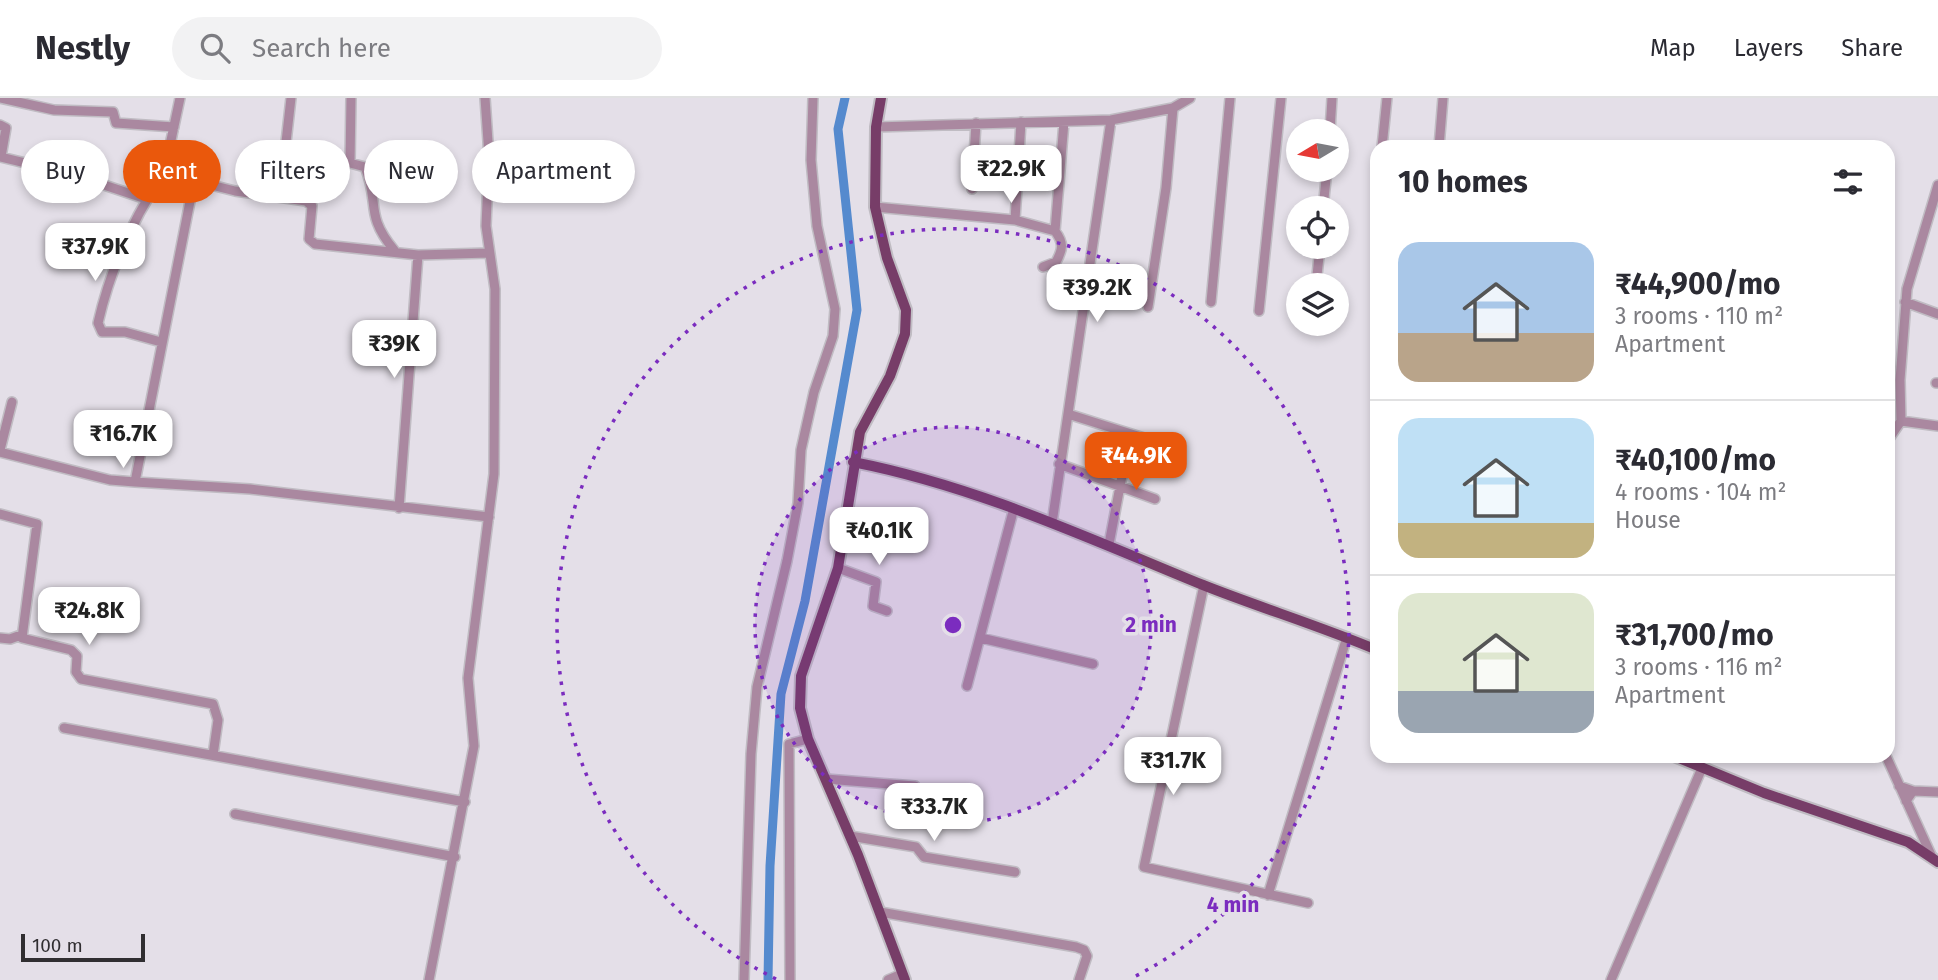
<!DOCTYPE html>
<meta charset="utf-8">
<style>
body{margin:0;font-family:"Fira Sans",sans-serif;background:#f2f2f3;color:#2b2b33;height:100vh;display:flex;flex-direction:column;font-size:26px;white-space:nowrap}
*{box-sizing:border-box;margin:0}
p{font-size:23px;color:#7c7c81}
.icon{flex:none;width:38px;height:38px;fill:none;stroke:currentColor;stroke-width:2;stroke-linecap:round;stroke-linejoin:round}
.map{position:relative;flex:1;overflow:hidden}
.panel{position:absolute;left:1370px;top:42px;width:525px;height:623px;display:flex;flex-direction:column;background:#fff;border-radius:21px;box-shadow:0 4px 10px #0003}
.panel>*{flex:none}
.banner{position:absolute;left:21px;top:42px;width:665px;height:63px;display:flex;gap:14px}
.needle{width:46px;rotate:260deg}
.tools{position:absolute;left:1286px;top:21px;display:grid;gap:14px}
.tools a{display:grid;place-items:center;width:63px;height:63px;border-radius:50%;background:#fff;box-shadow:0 4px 10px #0003;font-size:35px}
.scale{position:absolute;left:21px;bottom:18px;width:124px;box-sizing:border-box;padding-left:7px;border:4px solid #302e31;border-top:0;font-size:19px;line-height:24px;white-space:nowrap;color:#302e31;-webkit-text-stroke:5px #e4dfe8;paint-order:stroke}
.price{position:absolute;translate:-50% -60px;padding:0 16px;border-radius:14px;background:#fff;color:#222;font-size:23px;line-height:46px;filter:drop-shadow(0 2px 4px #0008)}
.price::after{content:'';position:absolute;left:50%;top:42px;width:21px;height:16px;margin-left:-10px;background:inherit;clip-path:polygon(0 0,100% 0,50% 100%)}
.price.current{background:#ea580c;color:#fff}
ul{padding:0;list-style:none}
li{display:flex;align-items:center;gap:21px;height:175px;padding:0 28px}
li+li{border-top:2px solid #e1e1e2}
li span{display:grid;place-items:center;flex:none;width:196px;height:140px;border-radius:21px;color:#555}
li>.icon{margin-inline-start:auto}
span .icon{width:84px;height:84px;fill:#fffc;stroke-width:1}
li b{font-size:30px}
h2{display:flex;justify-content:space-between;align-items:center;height:84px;padding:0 28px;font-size:30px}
.tag{padding:0 24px;border-radius:32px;background:#fff;box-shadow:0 4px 10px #0003;font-size:24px;line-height:63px}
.tag.current{background:#ea580c;color:#fff}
header{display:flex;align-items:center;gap:42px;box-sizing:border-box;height:98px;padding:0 35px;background:#fff;border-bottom:2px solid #e1e1e2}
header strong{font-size:33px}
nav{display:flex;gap:38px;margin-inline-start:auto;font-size:24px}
.search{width:490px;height:63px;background:#f2f2f3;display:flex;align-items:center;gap:18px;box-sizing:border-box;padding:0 24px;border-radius:38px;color:#7c7c81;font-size:26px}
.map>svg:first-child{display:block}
</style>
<header>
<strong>Nestly</strong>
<div class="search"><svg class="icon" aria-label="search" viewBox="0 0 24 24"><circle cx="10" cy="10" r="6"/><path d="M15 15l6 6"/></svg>Search here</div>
<nav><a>Map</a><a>Layers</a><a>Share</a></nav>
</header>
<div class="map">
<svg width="1938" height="882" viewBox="0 0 1938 882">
<rect width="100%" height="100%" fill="#e4dfe8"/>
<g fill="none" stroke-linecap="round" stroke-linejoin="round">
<path stroke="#558ace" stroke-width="9" d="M768 882 770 768 781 596 805 503 857 212 838 31 845 0"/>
<g stroke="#c0bcc3" stroke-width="12">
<path id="minor" d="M0 0 54 12 113 14 116 25 174 29
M180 0 164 75 235 93 306 103 312 108 309 141 315 146 418 157 489 155
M351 0 350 65 365 69C380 105 364 116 394 152
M0 27 6 30 1 59 71 76 146 101
M876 29 1111 22 1173 10 1190 0
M1330 33 1332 0
M1382 49 1387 0
M1439 49 1443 0
M194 83 135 384 250 391 489 419
M972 91 976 25
M280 97 291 0
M875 109 1015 122 1055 133C1064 145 1063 151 1056 164L1043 169
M1323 110 1327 72
M1015 122 1021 24
M1376 122 1377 104
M1055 133 1064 24
M1316 187 1320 149
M1211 204 1230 0
M1905 204 1938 216
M1148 209 1166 90 1173 10
M1259 213 1281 0
M1312 230 1313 226
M161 244 125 234H102L98 225C110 173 133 120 164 75
M1936 285H1938
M1068 316 1166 347
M1901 323 1938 328
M1888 342 1901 323 1900 282 1907 191 1938 87
M0 352 12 304
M0 354 110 382 135 384
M1059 366 1155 401
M399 410 418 157
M0 416 37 426 22 540 71 552 77 558 76 574 81 581 213 606 218 622 213 657
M1052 425 1111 22
M1109 446 1130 336
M838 470 876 484 873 508 887 513
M1204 487 1144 769 1308 805
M0 540 10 541 21 537
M981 540 1093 566
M967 588 1014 410
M64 630 465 704
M1886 658 1932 759
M826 681 915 688
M1899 688 1913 693 1906 703
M1913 693 1938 694
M235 716 455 759
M850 738 916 749 924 759 1015 774
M1268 797 1347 539
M880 814 1076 849 1084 852 1087 858 1079 882
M429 882 474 648 468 580 494 376 495 191 486 128 489 58 485 0
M744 882 751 656 757 589 787 463 798 405 801 352 814 294 833 238 835 211 817 128 811 62 813 0
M790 882 789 646 808 641
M888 882 902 876
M1611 882 1702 670"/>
</g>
<g stroke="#c0bcc3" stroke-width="14">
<path id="major" d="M881 0 876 29 875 109 887 160 906 212 905 236 890 278 860 334 838 470 801 578 800 610 808 641 858 757 905 882
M853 364C976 388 1088 440 1203 487 1261 510 1320 528 1377 552
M1674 658 1764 695 1908 744 1938 764"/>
</g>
<use href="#minor" stroke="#aa88a0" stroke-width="9"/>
<use href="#major" stroke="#773d68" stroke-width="10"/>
</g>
<circle cx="953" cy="527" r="198" fill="#7b2cbf" fill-opacity=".12"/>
<g fill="none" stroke="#7b2cbf" stroke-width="3.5" stroke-dasharray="3.5 7">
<circle cx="953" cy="527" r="198"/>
<path d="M776 881A396 396 0 1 1 1130 881"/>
</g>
<circle cx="953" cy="527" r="10" fill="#7b2cbf" stroke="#e4dfe8" stroke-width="3.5"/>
<g font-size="21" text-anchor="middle" font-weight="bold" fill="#7b2cbf" stroke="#e4dfe8" stroke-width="7" stroke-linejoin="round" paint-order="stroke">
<text x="1151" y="534">2 min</text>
<text x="1233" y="814">4 min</text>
</g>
</svg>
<div class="tools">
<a><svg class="needle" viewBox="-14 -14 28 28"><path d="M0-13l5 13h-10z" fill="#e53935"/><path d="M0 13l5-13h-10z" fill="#7c7c81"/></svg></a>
<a><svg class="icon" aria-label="locate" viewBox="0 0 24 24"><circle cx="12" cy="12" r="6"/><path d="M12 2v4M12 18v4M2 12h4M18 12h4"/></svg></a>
<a><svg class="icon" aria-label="layers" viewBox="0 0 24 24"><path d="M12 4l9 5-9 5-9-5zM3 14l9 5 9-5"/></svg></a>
</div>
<div class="scale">100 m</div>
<b class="price" style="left:1011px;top:107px">₹22.9K</b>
<b class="price" style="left:95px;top:185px">₹37.9K</b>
<b class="price" style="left:1097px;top:226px">₹39.2K</b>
<b class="price" style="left:394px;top:282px">₹39K</b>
<b class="price" style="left:123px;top:372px">₹16.7K</b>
<b class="price current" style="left:1136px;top:394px">₹44.9K</b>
<b class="price" style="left:879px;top:469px">₹40.1K</b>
<b class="price" style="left:89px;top:549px">₹24.8K</b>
<b class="price" style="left:1173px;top:699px">₹31.7K</b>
<b class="price" style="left:934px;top:745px">₹33.7K</b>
<div class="banner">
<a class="tag">Buy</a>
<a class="tag current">Rent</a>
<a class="tag">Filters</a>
<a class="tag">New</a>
<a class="tag">Apartment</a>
</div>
<section class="panel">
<h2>10 homes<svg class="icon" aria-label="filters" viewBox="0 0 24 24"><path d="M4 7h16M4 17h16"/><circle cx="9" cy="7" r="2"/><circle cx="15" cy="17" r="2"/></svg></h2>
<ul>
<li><span style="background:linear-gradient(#a9c7e8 65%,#b9a48a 0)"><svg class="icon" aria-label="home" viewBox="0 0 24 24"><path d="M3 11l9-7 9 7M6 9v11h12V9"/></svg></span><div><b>₹44,900/mo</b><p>3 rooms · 110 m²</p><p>Apartment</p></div></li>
<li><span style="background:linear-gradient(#bfe0f5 75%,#c2b280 0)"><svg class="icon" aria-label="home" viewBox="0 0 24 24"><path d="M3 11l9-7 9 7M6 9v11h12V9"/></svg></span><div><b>₹40,100/mo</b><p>4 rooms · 104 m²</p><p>House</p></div></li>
<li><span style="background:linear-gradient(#dfe7d0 70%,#9aa5b1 0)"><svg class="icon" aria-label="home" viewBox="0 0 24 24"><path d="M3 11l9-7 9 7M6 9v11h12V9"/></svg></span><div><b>₹31,700/mo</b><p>3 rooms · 116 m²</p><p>Apartment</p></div></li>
</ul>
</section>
</div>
